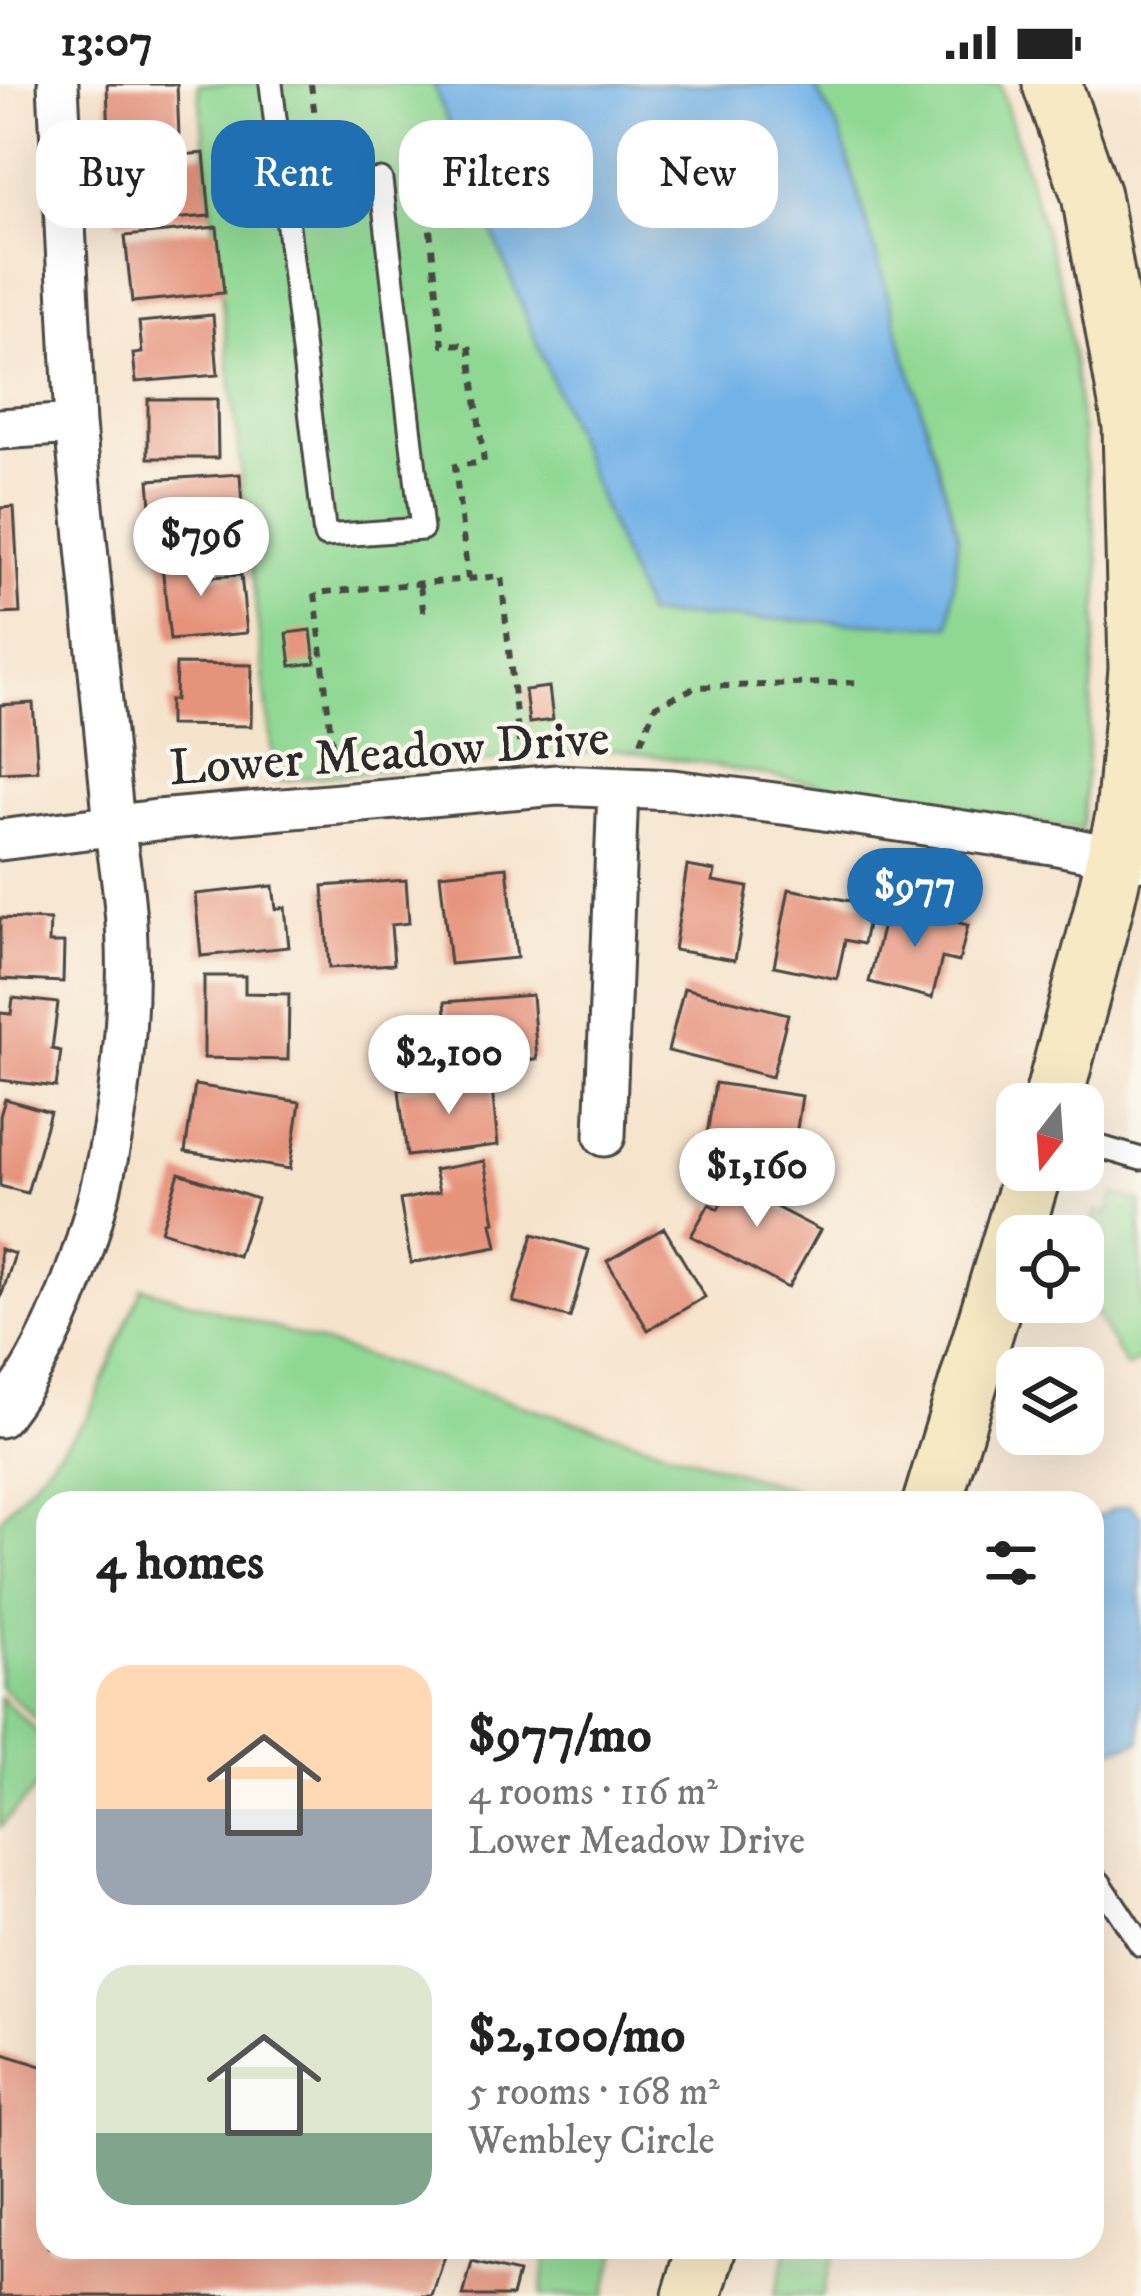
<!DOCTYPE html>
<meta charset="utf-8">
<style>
body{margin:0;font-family:"IM FELL DW Pica",serif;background:#f6f6f6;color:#222;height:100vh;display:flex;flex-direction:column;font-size:45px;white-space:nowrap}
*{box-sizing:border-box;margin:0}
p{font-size:39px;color:#767676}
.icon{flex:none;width:66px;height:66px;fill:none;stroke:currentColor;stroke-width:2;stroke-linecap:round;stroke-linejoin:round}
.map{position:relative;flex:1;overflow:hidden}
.drawer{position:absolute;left:36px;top:1407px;width:1068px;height:768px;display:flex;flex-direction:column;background:#fff;border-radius:36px;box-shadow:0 12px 48px #0002}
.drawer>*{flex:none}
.hud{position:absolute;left:36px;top:36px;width:1071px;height:108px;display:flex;gap:24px}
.needle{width:78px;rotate:197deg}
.fabs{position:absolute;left:996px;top:999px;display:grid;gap:24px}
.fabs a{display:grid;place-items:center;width:108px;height:108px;border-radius:24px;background:#fff;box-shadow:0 12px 48px #0002;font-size:60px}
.price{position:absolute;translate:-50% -102px;padding:0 27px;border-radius:42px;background:#fff;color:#222;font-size:39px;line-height:78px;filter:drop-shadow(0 3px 6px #0008)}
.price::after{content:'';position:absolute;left:50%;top:72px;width:36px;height:27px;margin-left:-18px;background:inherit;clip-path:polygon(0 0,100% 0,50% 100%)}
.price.current{background:#1f6fb2;color:#fff}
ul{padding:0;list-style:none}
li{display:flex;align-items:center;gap:36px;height:300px;padding:0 60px}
li span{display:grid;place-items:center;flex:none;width:336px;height:240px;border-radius:36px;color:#555}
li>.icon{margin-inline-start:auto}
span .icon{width:144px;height:144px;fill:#fffc;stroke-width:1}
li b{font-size:51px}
h2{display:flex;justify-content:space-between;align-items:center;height:144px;padding:0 60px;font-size:51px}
.tag{padding:0 42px;border-radius:36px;background:#fff;box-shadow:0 12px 48px #0002;font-size:42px;line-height:108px}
.tag.current{background:#1f6fb2;color:#fff}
.status{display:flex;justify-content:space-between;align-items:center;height:84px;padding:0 60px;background:#fff;direction:ltr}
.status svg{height:33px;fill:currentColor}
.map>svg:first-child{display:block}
</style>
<div class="status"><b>13:07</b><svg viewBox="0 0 49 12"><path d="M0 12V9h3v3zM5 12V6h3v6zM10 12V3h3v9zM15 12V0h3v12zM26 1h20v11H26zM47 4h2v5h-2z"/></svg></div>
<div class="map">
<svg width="1141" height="2212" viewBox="0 0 1141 2212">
<rect width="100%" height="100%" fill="#fbf7ec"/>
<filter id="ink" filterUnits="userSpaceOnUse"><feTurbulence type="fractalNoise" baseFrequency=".00833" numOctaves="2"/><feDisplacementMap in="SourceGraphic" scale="24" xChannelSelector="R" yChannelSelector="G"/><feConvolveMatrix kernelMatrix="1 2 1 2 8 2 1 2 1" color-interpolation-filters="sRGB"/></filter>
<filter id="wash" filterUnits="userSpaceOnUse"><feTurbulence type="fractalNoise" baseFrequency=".004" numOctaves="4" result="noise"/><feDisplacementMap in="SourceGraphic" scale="48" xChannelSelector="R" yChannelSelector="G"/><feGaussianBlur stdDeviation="2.7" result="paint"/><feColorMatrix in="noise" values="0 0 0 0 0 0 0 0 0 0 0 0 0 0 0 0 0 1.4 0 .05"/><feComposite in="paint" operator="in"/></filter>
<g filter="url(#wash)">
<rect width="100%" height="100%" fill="#f6e3cc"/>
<path fill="#8fd893" stroke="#5d825f" stroke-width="3" d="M198 0H1000L1065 215 1100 489 1082 746 617 665 275 697Z
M1114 1110 1141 1118V1276L1127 1284 1083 1209V1168L1096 1127 1107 1131Z
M142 1203 831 1417 830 1419H48V1646L0 1602V1435L88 1333Z
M0 1613 48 1658V1691L0 1743Z
M547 2163H618L604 2212H541Z
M788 2163H836L821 2212H774Z"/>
<path fill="#73b2e7" stroke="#4f6e89" stroke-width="3" d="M433 0H813L840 47 958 450 950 542 646 531Z
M1130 1421 1141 1432V1657L1092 1672V1436L1113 1425Z"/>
<g id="blocks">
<path fill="#e6937c" d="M107 0H177L179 53 109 55Z
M204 69 210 132 116 139 113 108 122 107 119 76Z
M217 143 224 209 132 218 125 152Z
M213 231 218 291 136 298 133 270 142 269 139 238Z
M148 315H217L218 374H148Z
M240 390 244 453 154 460 149 396Z
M14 423 20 529 0 530V424Z
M207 468 210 493 241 491 247 549 170 556 161 472Z
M311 546 315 579 291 582 287 549Z
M176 580 252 581 251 642 169 641V616H175Z
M549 603 553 636 529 639 525 606Z
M33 619 38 687 0 689V621Z
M687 782 715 787 713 797 748 803 735 876 674 866Z
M507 783 517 874 450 880 440 790Z
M406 796 409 839 391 841 394 880 329 884 323 802Z
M273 802 276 825 285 823 289 863 201 872 195 810Z
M789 805 871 821 863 860 845 856 837 895 774 882Z
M889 816 903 820 902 825 968 841 959 878 942 874 932 914 869 898Z
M0 834 50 836 49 859H64L63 898 0 895Z
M204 892H245V909L289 910 288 976 204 974Z
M684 904 788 930 772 993 668 967Z
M532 911 537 975 450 982 445 918Z
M13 914 58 919 52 965 61 967 56 1003 0 996V929L11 930Z
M491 995 498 1061 407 1072 399 1006Z
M715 999 802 1012 792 1077 705 1064Z
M195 1001 300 1018 290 1085 185 1068Z
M5 1015 50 1028 27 1109 0 1102V1032Z
M484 1077 495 1138 492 1139 497 1163 411 1179 400 1116 439 1108 434 1086Z
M740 1085 780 1106 772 1121 820 1146 788 1204 691 1152 709 1120 718 1125Z
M179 1089 257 1115 238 1172 161 1147Z
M664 1144 705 1213 648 1246 607 1177Z
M533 1150 589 1166 570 1234 513 1218Z
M0 1165 15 1170 1 1213H0Z
M0 1969 48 1984V2163H448L432 2212H0Z
M471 2163H520L519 2173 471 2166Z
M472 2178 518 2189 512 2212H463Z"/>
</g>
</g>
<g filter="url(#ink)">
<use href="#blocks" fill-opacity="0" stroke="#494743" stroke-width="3"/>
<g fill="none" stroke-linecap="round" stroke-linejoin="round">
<g stroke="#494743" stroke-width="27">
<path id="lane" d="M271 0 325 452 422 445 381 96 284 111
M1083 1058 1141 1075
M1092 1792 1100 1799 1141 1861"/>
</g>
<g stroke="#494743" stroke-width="45">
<path id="street" d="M0 345 75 340
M0 756 157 736 557 701 673 706 790 721 1052 760 1136 777
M605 1052 618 705
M0 1333C92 1213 132 1009 127 860 126 820 120 781 114 741L75 340 58 0"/>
</g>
<g stroke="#494743" stroke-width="63">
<path id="secondary" d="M1052 1020 1102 831 1125 732 1138 585 1132 342 1091 111 1052 0
M932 1419 1033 1086
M692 2212 707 2163"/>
</g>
<path stroke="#494743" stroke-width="6" stroke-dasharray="9 9" stroke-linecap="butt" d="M311 0 319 66 376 65
M411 96 428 128 443 261 469 260 484 378 455 382 468 495
M420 501 424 533
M641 658 655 622 696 603 863 598
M334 679 315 509 501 492 519 659"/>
<use href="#lane" stroke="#fff" stroke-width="21"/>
<use href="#street" stroke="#fff" stroke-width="39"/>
<use href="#secondary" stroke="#f7e9c3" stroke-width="57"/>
</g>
</g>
<g text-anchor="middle" stroke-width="9" stroke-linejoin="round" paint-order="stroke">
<g font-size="51" fill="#2b2b2b" stroke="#fbf7ec">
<text transform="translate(389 667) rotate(-4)" y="18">Lower Meadow Drive</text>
</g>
</g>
</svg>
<div class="fabs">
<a><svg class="needle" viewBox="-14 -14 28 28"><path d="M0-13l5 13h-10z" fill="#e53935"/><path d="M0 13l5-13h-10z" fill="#767676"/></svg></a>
<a><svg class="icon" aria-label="locate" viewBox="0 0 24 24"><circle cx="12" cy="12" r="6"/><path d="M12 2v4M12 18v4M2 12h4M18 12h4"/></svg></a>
<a><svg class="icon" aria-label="layers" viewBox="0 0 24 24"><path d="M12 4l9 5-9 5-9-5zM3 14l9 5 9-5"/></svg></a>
</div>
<b class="price" style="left:201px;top:515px">$796</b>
<b class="price current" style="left:915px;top:866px">$977</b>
<b class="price" style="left:449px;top:1033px">$2,100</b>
<b class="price" style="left:757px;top:1146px">$1,160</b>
<div class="hud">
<a class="tag">Buy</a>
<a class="tag current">Rent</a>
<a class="tag">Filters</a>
<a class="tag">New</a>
</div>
<section class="drawer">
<h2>4 homes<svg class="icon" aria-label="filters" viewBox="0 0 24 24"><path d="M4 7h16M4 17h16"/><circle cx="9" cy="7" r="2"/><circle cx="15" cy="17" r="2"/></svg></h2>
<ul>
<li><span style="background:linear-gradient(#ffd9b3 60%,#9aa5b1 0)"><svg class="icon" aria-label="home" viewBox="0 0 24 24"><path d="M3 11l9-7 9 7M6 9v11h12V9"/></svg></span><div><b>$977/mo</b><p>4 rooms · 116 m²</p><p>Lower Meadow Drive</p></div></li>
<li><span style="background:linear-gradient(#dfe7d0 70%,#7fa58c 0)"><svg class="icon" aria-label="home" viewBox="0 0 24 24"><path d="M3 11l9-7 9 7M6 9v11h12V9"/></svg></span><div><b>$2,100/mo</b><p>5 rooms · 168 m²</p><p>Wembley Circle</p></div></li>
</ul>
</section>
</div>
